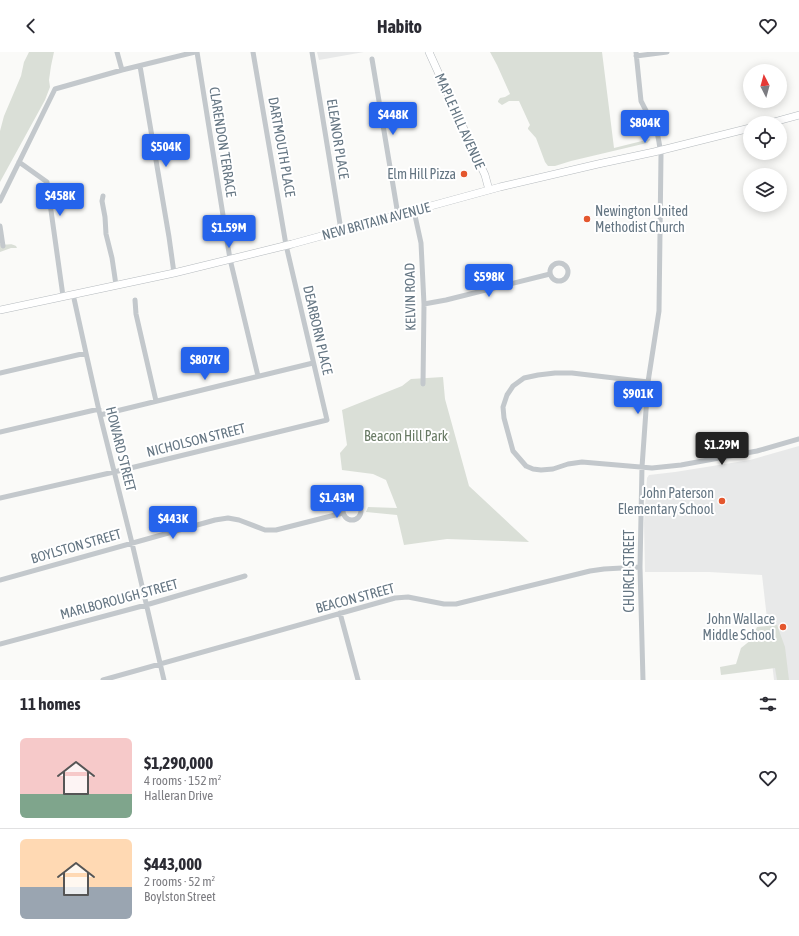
<!DOCTYPE html>
<meta charset="utf-8">
<style>
body{margin:0;font-family:"Asap Condensed",sans-serif;background:#f7f7f7;color:#2b2b33;height:100vh;display:flex;flex-direction:column;font-size:15px;white-space:nowrap}
*{box-sizing:border-box;margin:0}
p{font-size:13px;color:#7c7c81}
.icon{flex:none;width:22px;height:22px;fill:none;stroke:currentColor;stroke-width:2;stroke-linecap:round;stroke-linejoin:round}
.map{position:relative;height:628px;overflow:hidden}
.side{display:flex;flex-direction:column;background:#fff;flex:1}
.side>*{flex:none}
.needle{width:26px;rotate:354deg}
.fabs{position:absolute;left:743px;top:12px;display:grid;gap:8px}
.fabs a{display:grid;place-items:center;width:44px;height:44px;border-radius:50%;background:#fff;box-shadow:0 2px 10px #0003;font-size:20px}
.price{position:absolute;translate:-50% -34px;padding:0 9px;border-radius:4px;background:#2563eb;color:#fff;font-size:13px;line-height:26px;filter:drop-shadow(0 1px 2px #0008)}
.price::after{content:'';position:absolute;left:50%;top:24px;width:12px;height:9px;margin-left:-6px;background:inherit;clip-path:polygon(0 0,100% 0,50% 100%)}
.price.selected{background:#222;color:#fff}
ul{padding:0;list-style:none}
li{display:flex;align-items:center;gap:12px;height:100px;padding:0 20px}
li+li{border-top:1px solid #e1e1e2}
li span{display:grid;place-items:center;flex:none;width:112px;height:80px;border-radius:6px;color:#555}
li>.icon{margin-inline-start:auto}
span .icon{width:48px;height:48px;fill:#fffc;stroke-width:1}
li b{font-size:17px}
h2{display:flex;justify-content:space-between;align-items:center;height:48px;padding:0 20px;font-size:17px}
header{display:flex;justify-content:space-between;align-items:center;height:52px;padding:0 20px;background:#fff;font-size:18px;font-weight:700}
.map>svg:first-child{display:block}
</style>
<header><svg class="icon" aria-label="back" viewBox="0 0 24 24"><path d="M15 5l-7 7 7 7"/></svg>Habito<svg class="icon" aria-label="heart" viewBox="0 0 24 24"><path d="M12 20l-8-8c-3-5 5-10 8-4 3-6 11-1 8 4z"/></svg></header>
<div class="map">
<svg width="799" height="628" viewBox="0 0 799 628">
<rect width="100%" height="100%" fill="#fafaf8"/>
<path fill="#e8e9e9" d="M317 0H364L319 8Z
M799 394V628H774L762 523 709 520H645L644 471 647 426 649 423 675 420 750 408Z"/>
<path fill="#dadfd7" d="M29 0H54L51 14 49 28 50 35 45 48 0 130V79L4 64 21 24 24 10Z
M490 0H602L614 96 650 87V88L647 91 571 109 555 114H548L545 110 536 86 528 77V76L530 73 519 49H509L502 53 498 50V49L500 46 505 45 510 42 497 13Z
M0 192C7 194 10 190 16 194L17 196H11L0 200Z
M443 325 445 347 469 434 529 490 447 487 404 493 397 463 366 460 368 455 397 456 386 428 373 422 342 418 340 401 347 393 342 358 402 334 411 327Z
M777 573 785 595 789 628H777L775 616 721 623 720 615 736 612 741 596 751 588 757 575Z"/>
<g fill="none" stroke-linecap="round" stroke-linejoin="round">
<g stroke="#b5babe" stroke-width="8">
<path id="major" d="M429 0 478 108 485 123 489 138
M770 71 799 63
M0 258 174 221 292 192 500 135 598 112 654 100 750 76"/>
</g>
<path stroke="#c3c8cc" stroke-width="5" d="M117 0 122 18
M197 0 230 207 258 324
M312 0 341 178
M636 0 641 49 657 80 659 90 661 103 659 259 648 330 642 415 640 515 643 628
M636 4 667 0
M372 7 398 163
M140 14 169 185 174 221
M19 110 47 130 63 244
M103 144 102 149 105 165 106 182 112 206 116 233
M0 149 55 37 122 18 195 0
M414 159 421 191 424 252 423 332
M0 174 3 194
M550 220a9 9 0 1 1 18 0a9 9 0 1 1-18 0Z
M73 242 86 301 100 363 132 491 164 628
M135 248 136 262 156 349
M424 252 446 248 550 222
M0 321 86 301
M648 330 572 321H555L538 323 524 326 513 334 507 343 503 355 504 366 513 399 526 414 533 417 541 418 553 417 568 412 582 410 652 416 681 413 757 399 799 387
M100 363 313 311
M0 380 99 357
M0 446 114 420 327 368 286 193 253 0
M343 459a9 9 0 1 1 18 0a9 9 0 1 1-18 0Z
M0 528 215 468 228 466 239 468 265 478H276L343 461
M340 561 358 628
M0 592 146 553 245 524
M103 628 395 546 408 545 444 552H456L590 519 604 517 640 515"/>
<use href="#major" stroke="#fff" stroke-width="7"/>
</g>
<g fill="#e4572e" stroke="#fff" stroke-width="1.5">
<circle cx="464" cy="122" r="4"/>
<circle cx="587" cy="167" r="4"/>
<circle cx="722" cy="449" r="4"/>
<circle cx="783" cy="575" r="4"/>
</g>
<g text-anchor="middle" stroke-width="4" stroke-linejoin="round" paint-order="stroke">
<g font-size="14" fill="#657683" stroke="#fff">
<text transform="translate(460 69) rotate(66)" y="5">MAPLE HILL AVENUE</text>
<text transform="translate(338 87) rotate(81)" y="5">ELEANOR PLACE</text>
<text transform="translate(223 90) rotate(81)" y="5">CLARENDON TERRACE</text>
<text transform="translate(282 95) rotate(80)" y="5">DARTMOUTH PLACE</text>
<text transform="translate(376 169) rotate(-15)" y="5">NEW BRITAIN AVENUE</text>
<text transform="translate(410 245) rotate(-91)" y="5">KELVIN ROAD</text>
<text transform="translate(318 278) rotate(77)" y="5">DEARBORN PLACE</text>
<text transform="translate(196 388) rotate(-14)" y="5">NICHOLSON STREET</text>
<text transform="translate(121 397) rotate(76)" y="5">HOWARD STREET</text>
<text transform="translate(76 494) rotate(-16)" y="5">BOYLSTON STREET</text>
<text transform="translate(629 519) rotate(-90)" y="5">CHURCH STREET</text>
<text transform="translate(355 546) rotate(-15)" y="5">BEACON STREET</text>
<text transform="translate(119 547) rotate(-15)" y="5">MARLBOROUGH STREET</text>
</g>
<g font-size="14" fill="#657683" stroke="#fff" text-anchor="end">
<text x="456" y="127">Elm Hill Pizza</text>
<text x="595" y="164" text-anchor="start">Newington United<tspan x="595" dy="16">Methodist Church</tspan></text>
<text x="714" y="446">John Paterson<tspan x="714" dy="16">Elementary School</tspan></text>
<text x="775" y="572">John Wallace<tspan x="775" dy="16">Middle School</tspan></text>
</g>
<g font-size="14" fill="#687a64" stroke="#fff">
<text x="406" y="389">Beacon Hill Park</text>
</g>
</g>
</svg>
<div class="fabs">
<a><svg class="needle" viewBox="-14 -14 28 28"><path d="M0-13l5 13h-10z" fill="#e53935"/><path d="M0 13l5-13h-10z" fill="#7c7c81"/></svg></a>
<a><svg class="icon" aria-label="locate" viewBox="0 0 24 24"><circle cx="12" cy="12" r="6"/><path d="M12 2v4M12 18v4M2 12h4M18 12h4"/></svg></a>
<a><svg class="icon" aria-label="layers" viewBox="0 0 24 24"><path d="M12 4l9 5-9 5-9-5zM3 14l9 5 9-5"/></svg></a>
</div>
<b class="price" style="left:393px;top:84px">$448K</b>
<b class="price" style="left:645px;top:92px">$804K</b>
<b class="price" style="left:166px;top:116px">$504K</b>
<b class="price" style="left:60px;top:165px">$458K</b>
<b class="price" style="left:229px;top:197px">$1.59M</b>
<b class="price" style="left:489px;top:246px">$598K</b>
<b class="price" style="left:205px;top:329px">$807K</b>
<b class="price" style="left:638px;top:363px">$901K</b>
<b class="price selected" style="left:722px;top:414px">$1.29M</b>
<b class="price" style="left:337px;top:467px">$1.43M</b>
<b class="price" style="left:173px;top:488px">$443K</b>
</div>
<section class="side">
<h2>11 homes<svg class="icon" aria-label="filters" viewBox="0 0 24 24"><path d="M4 7h16M4 17h16"/><circle cx="9" cy="7" r="2"/><circle cx="15" cy="17" r="2"/></svg></h2>
<ul>
<li><span style="background:linear-gradient(#f6c9c9 70%,#7fa58c 0)"><svg class="icon" aria-label="home" viewBox="0 0 24 24"><path d="M3 11l9-7 9 7M6 9v11h12V9"/></svg></span><div><b>$1,290,000</b><p>4 rooms · 152 m²</p><p>Halleran Drive</p></div><svg class="icon" aria-label="heart" viewBox="0 0 24 24"><path d="M12 20l-8-8c-3-5 5-10 8-4 3-6 11-1 8 4z"/></svg></li>
<li><span style="background:linear-gradient(#ffd9b3 60%,#9aa5b1 0)"><svg class="icon" aria-label="home" viewBox="0 0 24 24"><path d="M3 11l9-7 9 7M6 9v11h12V9"/></svg></span><div><b>$443,000</b><p>2 rooms · 52 m²</p><p>Boylston Street</p></div><svg class="icon" aria-label="heart" viewBox="0 0 24 24"><path d="M12 20l-8-8c-3-5 5-10 8-4 3-6 11-1 8 4z"/></svg></li>
</ul>
</section>
